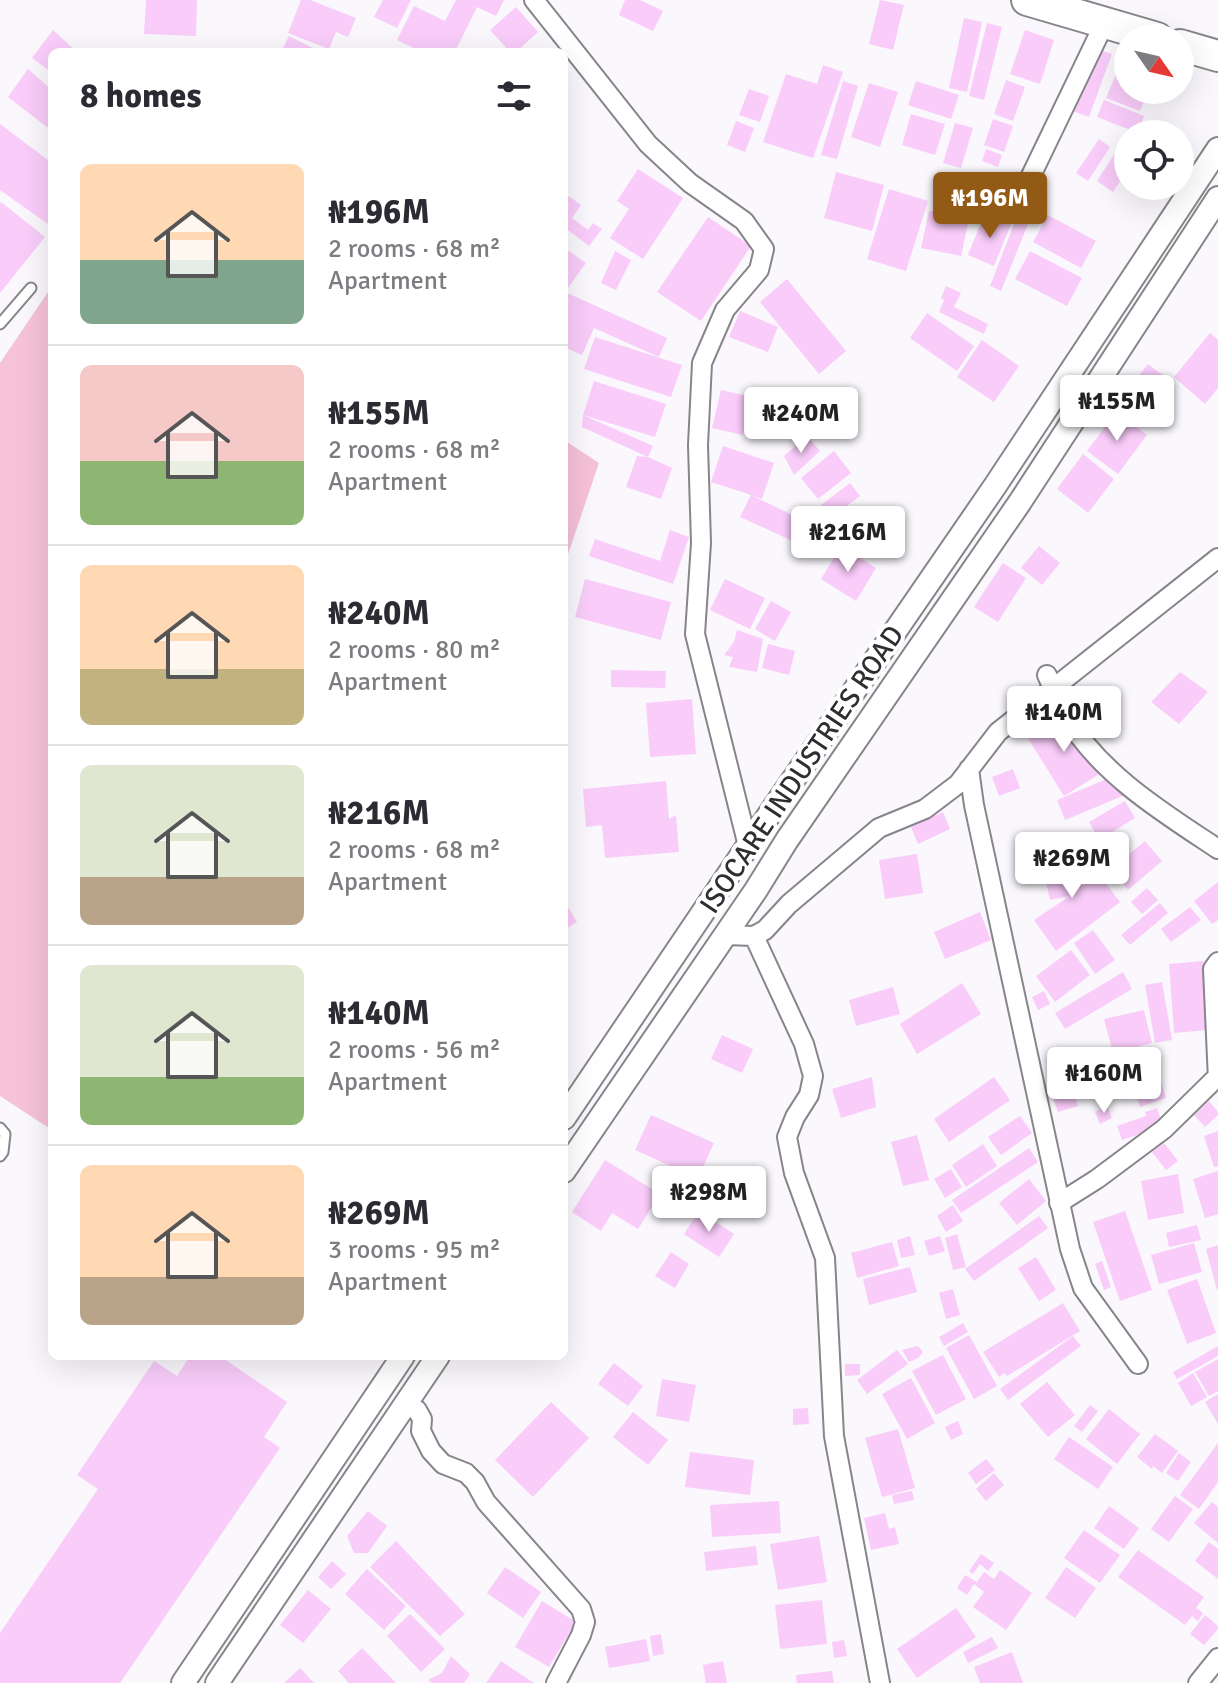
<!DOCTYPE html>
<meta charset="utf-8">
<style>
body{margin:0;font-family:Signika,sans-serif;background:#f2f2f3;color:#2b2b33;height:100vh;display:flex;flex-direction:column;font-size:30px;white-space:nowrap}
*{box-sizing:border-box;margin:0}
p{font-size:26px;color:#7c7c81}
.icon{flex:none;width:44px;height:44px;fill:none;stroke:currentColor;stroke-width:2;stroke-linecap:round;stroke-linejoin:round}
.map{position:relative;flex:1;overflow:hidden}
.side{position:absolute;left:48px;top:48px;width:520px;height:1312px;display:flex;flex-direction:column;background:#fff;border-radius:12px;box-shadow:0 8px 32px #0002}
.side>*{flex:none}
.needle{width:52px;rotate:124deg}
.controls{position:absolute;left:1114px;top:24px;display:grid;gap:16px}
.controls a{display:grid;place-items:center;width:80px;height:80px;border-radius:50%;background:#fff;box-shadow:0 8px 32px #0002;font-size:40px}
.price{position:absolute;translate:-50% -68px;padding:0 18px;border-radius:8px;background:#fff;color:#222;font-size:26px;line-height:52px;filter:drop-shadow(0 2px 4px #0008)}
.price::after{content:'';position:absolute;left:50%;top:48px;width:24px;height:18px;margin-left:-12px;background:inherit;clip-path:polygon(0 0,100% 0,50% 100%)}
.price.current{background:#935a15;color:#fff}
ul{padding:0;list-style:none}
li{display:flex;align-items:center;gap:24px;height:200px;padding:0 32px}
li+li{border-top:2px solid #e1e1e2}
li span{display:grid;place-items:center;flex:none;width:224px;height:160px;border-radius:12px;color:#555}
li>.icon{margin-inline-start:auto}
span .icon{width:96px;height:96px;fill:#fffc;stroke-width:1}
li b{font-size:34px}
h2{display:flex;justify-content:space-between;align-items:center;height:96px;padding:0 32px;font-size:34px}
.map>svg:first-child{display:block}
</style>
<div class="map">
<svg width="1218" height="1683" viewBox="0 0 1218 1683">
<rect width="100%" height="100%" fill="#faf8fd"/>
<path fill="#f6c2d8" d="M52 286V1130L0 1096V363Z
M564 440 599 463 564 566Z"/>
<path fill="#f9ccf9" d="M146 0H197L196 36 144 34Z
M301 0H310L356 18 348 37 336 32 329 49 288 33Z
M383 0H411L397 28 374 17Z
M456 0H504L496 16 477 7 455 52H422L397 40 414 6 445 21Z
M625 0H640L663 11 653 31 619 15Z
M880 0 904 5 893 50 869 44Z
M516 7 538 32 516 52H510L490 30Z
M964 18 982 22 967 92 949 88Z
M987 23 1002 27 984 100 969 96Z
M53 30 77 52H52V73L32 58Z
M1025 30 1054 40 1040 84 1010 74Z
M289 36 321 52H281Z
M1096 49 1112 54 1089 117 1073 111Z
M823 65 843 72 813 158 763 142 786 74 817 84Z
M1119 67 1128 70V90H1149L1140 111 1106 98Z
M28 69 52 90V131L8 97Z
M1006 80 1025 87 1013 121 994 114Z
M843 81 858 86 837 159 821 155Z
M916 81 959 95 951 119 908 105Z
M869 83 898 92 880 147 851 137Z
M749 89 769 96 760 122 739 115Z
M1104 100 1144 116 1138 133 1097 117Z
M911 114 945 124 935 155 902 145Z
M993 119 1013 126 1004 152 984 145Z
M736 121 754 128 745 152 727 145Z
M955 123 973 128 961 168 943 163Z
M0 124 52 163V227L0 190Z
M1099 139 1110 147 1088 181 1076 173Z
M986 149 1002 155 998 167 982 161Z
M1117 150 1128 158V169L1113 192 1097 181Z
M638 169 683 198 643 259 610 238 629 209 617 201Z
M836 172 884 185 872 231 824 218Z
M889 189 928 201 906 271 867 259Z
M569 196 581 205 572 218 588 230 593 223 602 229 589 246 564 227V203Z
M1 202 45 237 0 293V204Z
M929 211 969 219 961 256 921 248Z
M985 213 1011 224 994 266 968 255Z
M1048 215 1096 241 1081 268 1033 242Z
M708 217 751 246 701 321 657 292Z
M1016 219 1028 224 1001 291 990 286Z
M566 249 586 263 565 292 667 338 659 357 594 328 582 355 564 347V252Z
M615 251 631 260 616 290 601 283Z
M1030 251 1082 278 1067 306 1015 279Z
M787 279 846 351 819 374 760 302Z
M946 286 961 293 954 307 988 324 984 334 939 312 944 300 941 298Z
M740 311 778 327 768 352 729 337Z
M927 313 974 346 957 371 910 338Z
M1210 333 1218 340V388L1205 404 1174 377Z
M595 337 682 365 671 397 584 369Z
M982 340 1019 366 994 402 957 377Z
M1148 364 1169 380 1154 398 1134 382Z
M594 381 666 404 655 437 583 415 653 446 648 457 582 427 583 415Z
M721 390 752 397 743 435 712 428Z
M1116 412 1147 435 1118 474 1087 451Z
M807 436 820 451 794 475 784 456Z
M723 446 774 463 762 499 751 495 822 529 812 550 740 517 751 495 711 482Z
M834 451 851 473 818 499 801 478Z
M1083 454 1114 479 1088 513 1057 489Z
M637 456 648 457 672 468 661 499 626 487Z
M850 483 860 496 831 518 821 505Z
M670 530 689 537 673 584 589 556 595 539 660 561Z
M841 546 876 568 856 601 821 579Z
M1039 546 1060 563 1042 585 1021 568Z
M1003 563 1026 578 998 622 974 607Z
M585 579 671 602 661 640 575 617Z
M725 579 765 598 750 629 710 610Z
M771 601 791 612 775 641 755 629Z
M737 630 763 639 757 672 729 667 733 657 724 655 734 642Z
M768 644 795 651 789 675 762 668Z
M611 670 666 671 665 688 611 687Z
M1180 672 1208 692 1179 724 1151 702Z
M692 699 696 754 650 757 646 703Z
M1063 712 1101 773 1064 796 1026 735Z
M1013 769 1020 788 999 796 992 777Z
M1116 775 1125 795 1065 820 1057 800Z
M666 781 669 819 676 815 679 852 605 858 602 825 586 827 583 789Z
M1125 801 1135 818 1099 840 1089 822Z
M943 812 950 829 918 844 911 827Z
M1145 841 1162 861 1128 890 1111 869Z
M1076 851 1083 886 1099 874 1120 902 1056 951 1034 920 1070 896 1050 900 1041 859Z
M917 854 923 893 885 899 879 860Z
M1218 882V920L1212 924 1194 901Z
M1147 888 1158 900 1142 914 1131 902Z
M564 900 577 922 564 930Z
M1160 903 1168 913 1130 945 1121 935Z
M1190 907 1201 920 1171 942 1161 929Z
M980 912 991 940 945 959 934 932Z
M1093 930 1115 960 1095 974 1074 943Z
M1071 950 1090 975 1055 1002 1036 976Z
M1203 961 1208 1030 1174 1033 1169 964Z
M1123 972 1132 989 1065 1029 1055 1013Z
M1162 982 1172 1040 1155 1043 1145 985Z
M962 983 981 1014 917 1054 900 1024Z
M893 987 900 1014 856 1026 849 1000Z
M1044 991 1050 1004 1038 1010 1032 997Z
M1144 1010 1152 1043 1113 1053 1104 1019Z
M722 1035 753 1049 742 1073 711 1059Z
M1152 1054 1166 1098 1140 1107 1126 1062Z
M872 1077 876 1107 841 1118 832 1089Z
M994 1077 1010 1100 949 1142 934 1119Z
M1071 1085 1078 1106 1058 1112 1051 1092Z
M1209 1101 1218 1112V1115L1205 1127 1194 1115Z
M1107 1106 1112 1118 1100 1124 1095 1112Z
M1157 1108 1161 1120 1156 1122 1158 1128 1122 1140 1117 1126 1146 1116 1145 1112Z
M651 1115 714 1143 698 1178 635 1150Z
M1020 1116 1032 1133 1001 1155 988 1137Z
M1218 1131V1166L1214 1167 1204 1136Z
M917 1135 929 1180 903 1186 891 1142Z
M1164 1143 1178 1161 1166 1170 1152 1152Z
M983 1144 997 1166 966 1187 952 1165Z
M1029 1148 1038 1162 961 1213 952 1200Z
M605 1160 660 1194 638 1229 612 1213 601 1231 572 1212Z
M951 1169 962 1187 945 1198 934 1179Z
M1218 1171V1214L1205 1218 1193 1179Z
M1178 1174 1184 1213 1148 1220 1141 1181Z
M1029 1179 1046 1201 1017 1225 999 1203Z
M953 1205 963 1221 946 1232 937 1216Z
M699 1211 734 1234 719 1257 684 1234Z
M1125 1211 1152 1290 1120 1301 1093 1222Z
M1039 1216 1048 1228 974 1281 965 1269Z
M1197 1225 1201 1240 1169 1247 1166 1233Z
M957 1234 966 1267 953 1270 945 1238Z
M910 1236 915 1255 901 1258 897 1240Z
M940 1236 945 1251 929 1256 924 1241Z
M892 1242 899 1266 857 1278 851 1253Z
M1194 1243 1202 1272 1159 1284 1151 1255Z
M1218 1245V1290H1217L1206 1249Z
M671 1252 689 1264 675 1288 655 1276Z
M1036 1257 1056 1290 1039 1301 1018 1268Z
M1102 1261 1111 1287 1104 1290 1095 1264Z
M910 1267 917 1292 869 1305 863 1279Z
M1197 1279 1216 1333 1187 1344 1167 1290Z
M953 1289 960 1315 946 1319 939 1293Z
M1063 1303 1080 1331 1007 1376 1005 1373 999 1377 983 1352Z
M963 1323 968 1332 944 1346 939 1337Z
M969 1335 997 1386 974 1399 946 1348Z
M1073 1336 1081 1346 1008 1400 1000 1389Z
M918 1346 923 1352 918 1358 909 1362 902 1350Z
M1218 1346V1356L1177 1379 1173 1372Z
M897 1350 908 1364 867 1394 857 1380Z
M943 1355 966 1399 936 1415 912 1371Z
M190 1356H220L287 1402 264 1437 280 1448 120 1683H0V1633L98 1489 77 1475 154 1361 177 1376Z
M1218 1359V1391L1209 1396 1195 1372Z
M614 1363 643 1386 628 1406 598 1384Z
M845 1364H860V1375L845 1376Z
M1193 1373 1207 1397 1191 1406 1178 1383Z
M911 1378 935 1423 907 1439 882 1394Z
M662 1379 696 1385 689 1422 656 1416Z
M1047 1382 1075 1415 1048 1437 1020 1404Z
M1218 1394V1424L1205 1402Z
M551 1402 589 1438 533 1497 495 1460Z
M1090 1405 1098 1411 1082 1432 1074 1426Z
M808 1408 809 1424 793 1425V1409Z
M1109 1409 1140 1434 1117 1464 1086 1439Z
M633 1412 668 1440 648 1465 613 1437Z
M958 1421 963 1434 951 1440 945 1427Z
M898 1429 915 1488 882 1497 865 1438Z
M1155 1434 1178 1451 1162 1473 1153 1466 1152 1469 1137 1457Z
M1069 1437 1113 1467 1098 1489 1054 1459Z
M1218 1443V1482L1199 1509 1180 1495Z
M690 1452 754 1460 750 1495 685 1487Z
M1179 1453 1191 1462 1178 1481 1166 1473Z
M986 1459 995 1470 976 1484 968 1473Z
M994 1473 1004 1485 986 1501 976 1489Z
M912 1491 914 1500 894 1504 892 1495Z
M1175 1496 1193 1509 1169 1542 1151 1529Z
M779 1501 781 1533 712 1537 710 1505Z
M1212 1502 1218 1507V1543L1194 1523Z
M1109 1506 1139 1528 1124 1549 1094 1528Z
M368 1511 387 1526 368 1553H354L347 1536Z
M885 1513 889 1529 895 1527 899 1544 871 1550 864 1518Z
M1084 1530 1120 1555 1100 1583 1064 1558Z
M819 1536 827 1582 778 1590 770 1544Z
M396 1541 465 1614 440 1636 370 1567Z
M1209 1542 1218 1549V1579L1195 1561Z
M756 1546 758 1565 706 1571 704 1552Z
M1138 1550 1204 1597 1196 1608 1203 1613 1198 1621 1192 1616 1185 1625 1118 1577Z
M981 1554 994 1563 988 1571 980 1564 973 1574 969 1571Z
M332 1561 346 1574 331 1589 318 1577Z
M505 1567 541 1592 523 1618 487 1593Z
M1066 1567 1096 1588 1075 1618 1045 1598Z
M367 1569 406 1606 384 1630 345 1594Z
M1000 1570 1032 1593 1006 1630 973 1607 984 1592 974 1584 967 1595 957 1588 965 1575 977 1582 984 1572 994 1579Z
M308 1590 331 1609 303 1643 280 1625Z
M822 1600 827 1644 780 1649 775 1605Z
M542 1601 576 1622 549 1667 515 1647Z
M956 1608 976 1637 917 1678 897 1649Z
M410 1614 445 1649 421 1672 387 1636Z
M1205 1615 1218 1626V1629L1204 1645 1190 1634Z
M661 1634 664 1654 653 1656 650 1636Z
M992 1637 998 1648 968 1663 963 1652Z
M646 1639 650 1661 609 1668 605 1647Z
M844 1640 847 1656 834 1658 832 1642Z
M362 1648 396 1683H349L338 1671Z
M1012 1652 1023 1683H980L974 1667Z
M451 1656 470 1674 464 1683H432L428 1680 442 1673Z
M501 1661 534 1683H486Z
M723 1661 727 1683H706L703 1665Z
M300 1668 314 1683H284Z
M832 1671 834 1683H797L796 1675Z"/>
<g fill="none" stroke-linecap="round" stroke-linejoin="round">
<g stroke="#87858a" stroke-width="13">
<path id="service" d="M0 324 31 288
M0 1128 5 1134 3 1152 0 1156"/>
</g>
<g stroke="#87858a" stroke-width="22">
<path id="minor" d="M534 0 648 144 690 183 744 221 764 249 759 270 725 310 702 363 698 445 701 543 695 634 748 846
M1015 209 1105 22
M1047 675C1053 688 1058 702 1065 715 1100 774 1162 812 1218 849
M969 769 974 805 1070 1249 1083 1288 1138 1364
M725 935 754 936 765 930 789 904 879 828 925 809 958 784 998 732 1218 558
M754 936 804 1044 813 1076 809 1095 795 1117 787 1137 794 1173 825 1258 834 1436 880 1683
M1218 962 1213 969 1218 1080
M1059 1203 1097 1179 1164 1129 1217 1077
M405 1406 417 1410 422 1419 421 1431 431 1451 443 1464 466 1473 475 1482 486 1502 581 1609 585 1622 581 1635 556 1683
M1198 1683 1218 1658"/>
</g>
<g stroke="#87858a" stroke-width="26">
<path id="tertiary" d="M564 1118 762 825 995 486 1218 149
M564 1171 756 890 787 840 1020 502 1218 198
M183 1683 403 1356
M217 1683 438 1356"/>
</g>
<g stroke="#87858a" stroke-width="34">
<path id="trunk" d="M1027 0 1157 38
M1180 45 1218 56"/>
</g>
<use href="#service" stroke="#fff" stroke-width="9"/>
<use href="#minor" stroke="#fff" stroke-width="18"/>
<use href="#tertiary" stroke="#fff" stroke-width="22"/>
<use href="#trunk" stroke="#fff" stroke-width="30"/>
</g>
<g text-anchor="middle" stroke-width="8" stroke-linejoin="round" paint-order="stroke">
<g font-size="28" fill="#2e2d2f" stroke="#fff">
<text transform="translate(801 769) rotate(-56)" y="10">ISOCARE INDUSTRIES ROAD</text>
</g>
</g>
</svg>
<div class="controls">
<a><svg class="needle" viewBox="-14 -14 28 28"><path d="M0-13l5 13h-10z" fill="#e53935"/><path d="M0 13l5-13h-10z" fill="#7c7c81"/></svg></a>
<a><svg class="icon" aria-label="locate" viewBox="0 0 24 24"><circle cx="12" cy="12" r="6"/><path d="M12 2v4M12 18v4M2 12h4M18 12h4"/></svg></a>
</div>
<b class="price current" style="left:990px;top:240px">₦196M</b>
<b class="price" style="left:1117px;top:443px">₦155M</b>
<b class="price" style="left:801px;top:455px">₦240M</b>
<b class="price" style="left:848px;top:574px">₦216M</b>
<b class="price" style="left:1064px;top:754px">₦140M</b>
<b class="price" style="left:1072px;top:900px">₦269M</b>
<b class="price" style="left:1104px;top:1115px">₦160M</b>
<b class="price" style="left:709px;top:1234px">₦298M</b>
<section class="side">
<h2>8 homes<svg class="icon" aria-label="filters" viewBox="0 0 24 24"><path d="M4 7h16M4 17h16"/><circle cx="9" cy="7" r="2"/><circle cx="15" cy="17" r="2"/></svg></h2>
<ul>
<li><span style="background:linear-gradient(#ffd9b3 60%,#7fa58c 0)"><svg class="icon" aria-label="home" viewBox="0 0 24 24"><path d="M3 11l9-7 9 7M6 9v11h12V9"/></svg></span><div><b>₦196M</b><p>2 rooms · 68 m²</p><p>Apartment</p></div></li>
<li><span style="background:linear-gradient(#f6c9c9 60%,#8fb573 0)"><svg class="icon" aria-label="home" viewBox="0 0 24 24"><path d="M3 11l9-7 9 7M6 9v11h12V9"/></svg></span><div><b>₦155M</b><p>2 rooms · 68 m²</p><p>Apartment</p></div></li>
<li><span style="background:linear-gradient(#ffd9b3 65%,#c2b280 0)"><svg class="icon" aria-label="home" viewBox="0 0 24 24"><path d="M3 11l9-7 9 7M6 9v11h12V9"/></svg></span><div><b>₦240M</b><p>2 rooms · 80 m²</p><p>Apartment</p></div></li>
<li><span style="background:linear-gradient(#dfe7d0 70%,#b9a48a 0)"><svg class="icon" aria-label="home" viewBox="0 0 24 24"><path d="M3 11l9-7 9 7M6 9v11h12V9"/></svg></span><div><b>₦216M</b><p>2 rooms · 68 m²</p><p>Apartment</p></div></li>
<li><span style="background:linear-gradient(#dfe7d0 70%,#8fb573 0)"><svg class="icon" aria-label="home" viewBox="0 0 24 24"><path d="M3 11l9-7 9 7M6 9v11h12V9"/></svg></span><div><b>₦140M</b><p>2 rooms · 56 m²</p><p>Apartment</p></div></li>
<li><span style="background:linear-gradient(#ffd9b3 70%,#b9a48a 0)"><svg class="icon" aria-label="home" viewBox="0 0 24 24"><path d="M3 11l9-7 9 7M6 9v11h12V9"/></svg></span><div><b>₦269M</b><p>3 rooms · 95 m²</p><p>Apartment</p></div></li>
</ul>
</section>
</div>
